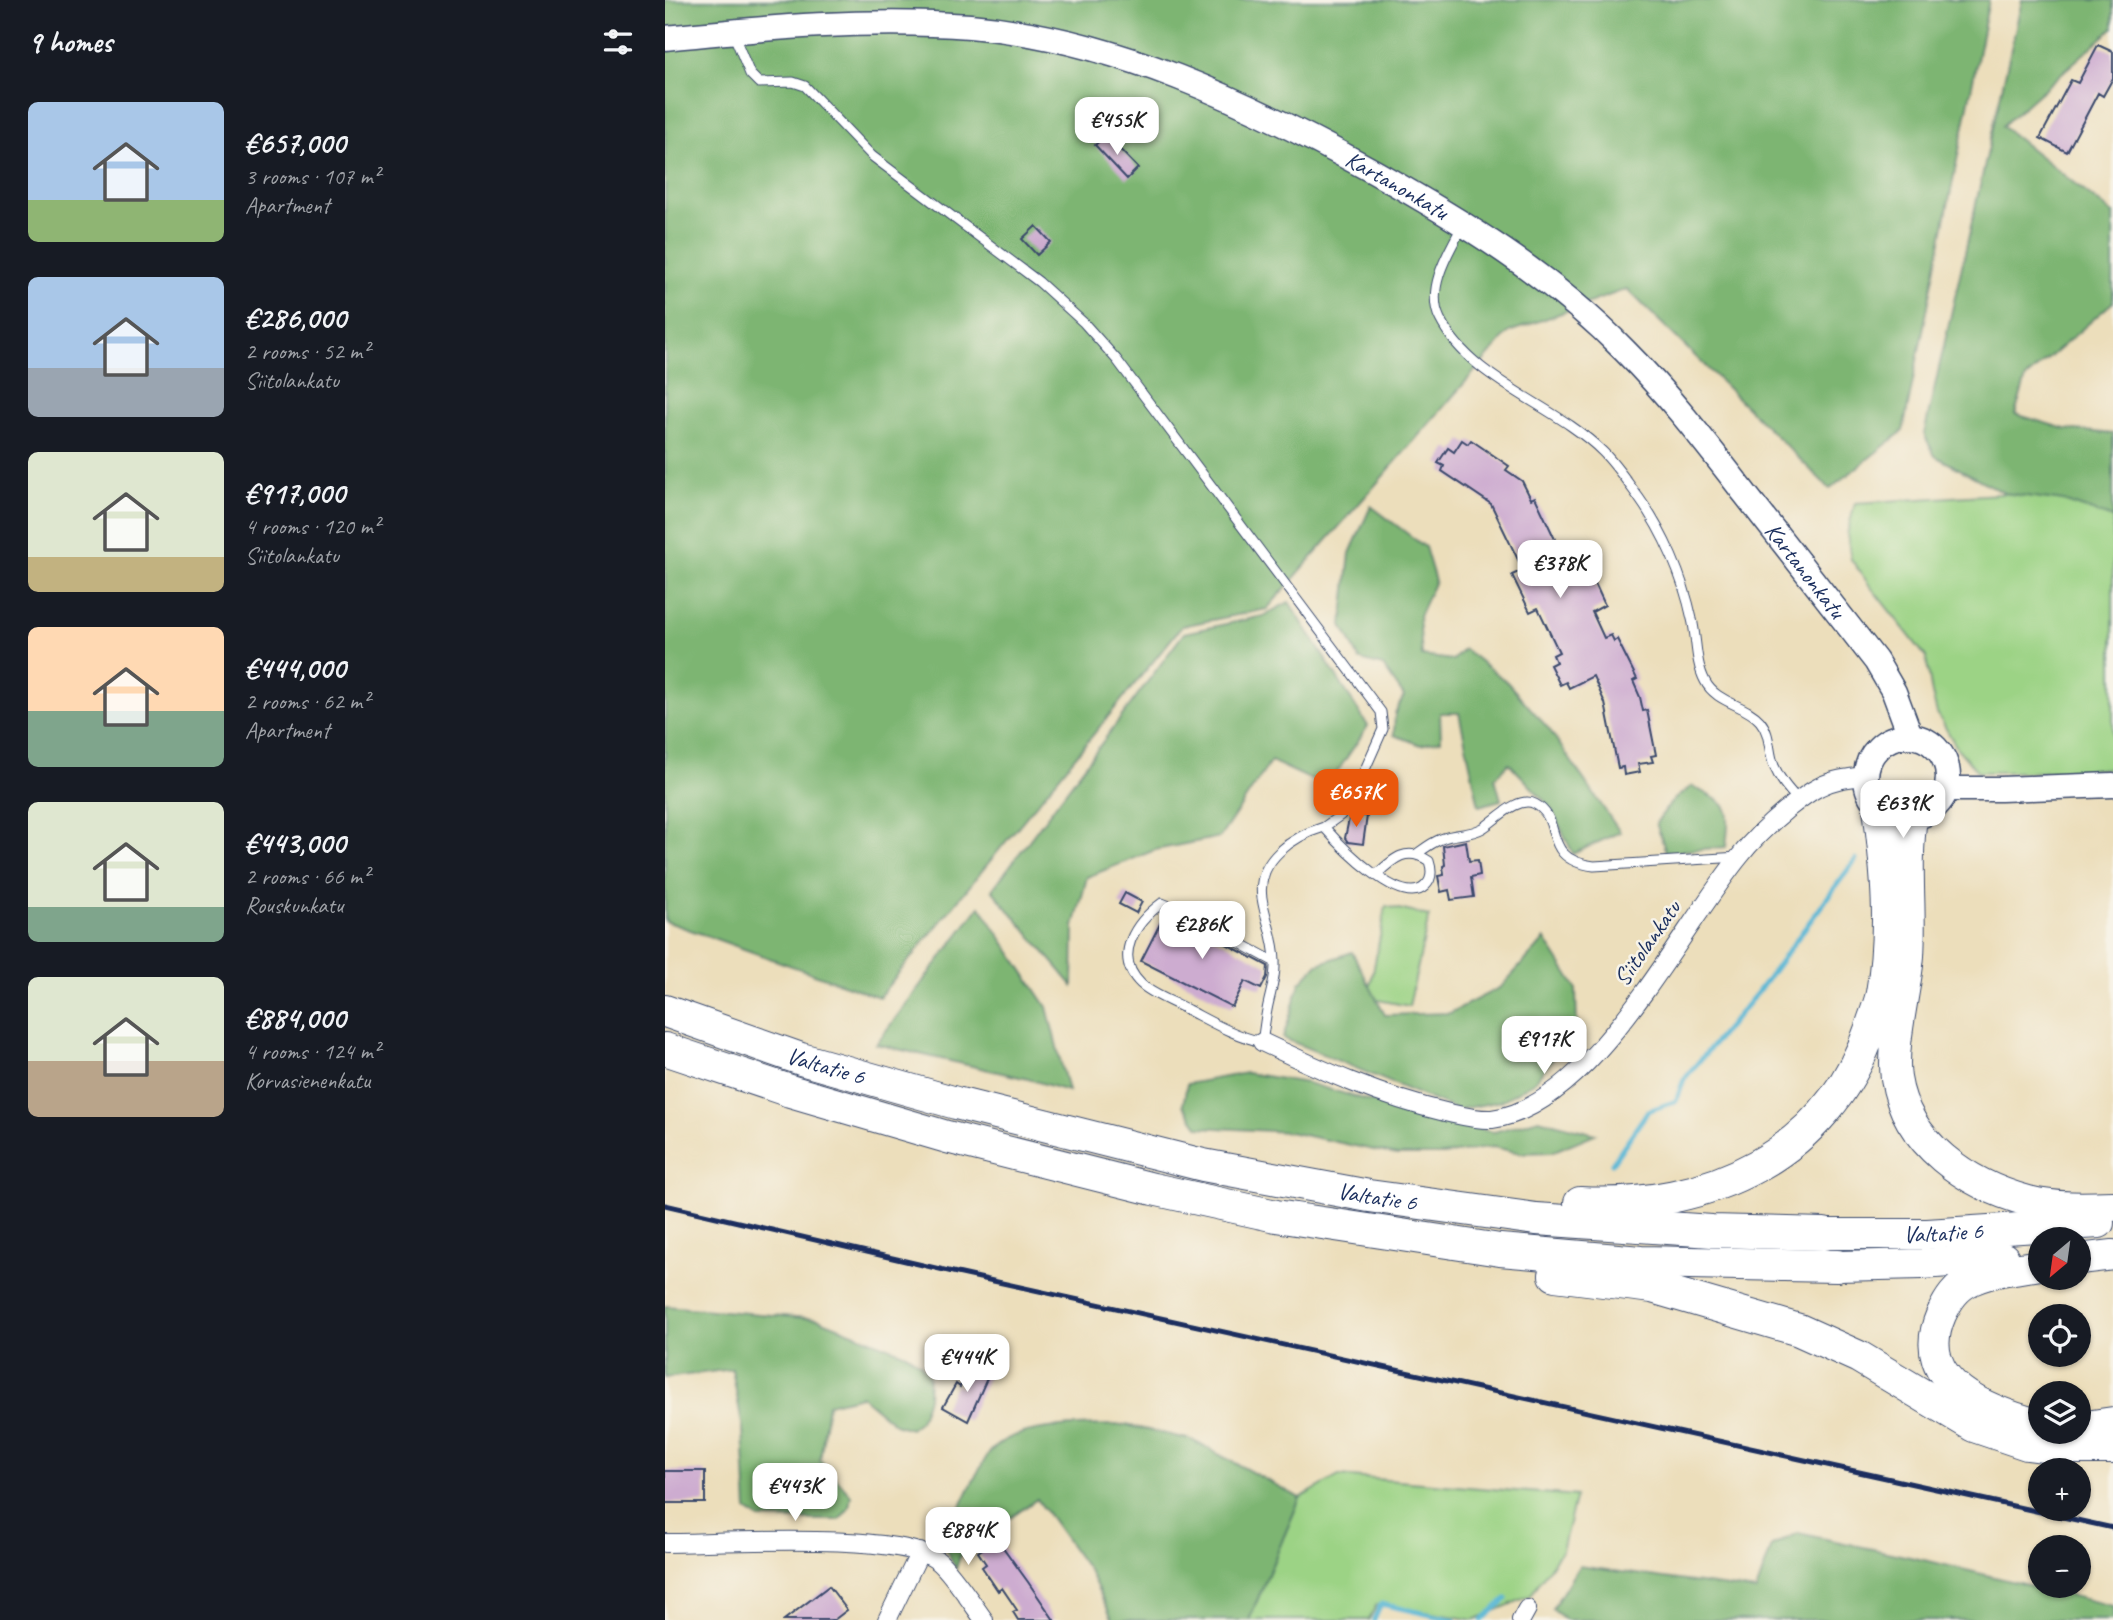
<!DOCTYPE html>
<meta charset="utf-8">
<style>
body{margin:0;font-family:Caveat,sans-serif;background:#20242c;color:#f1f3f6;height:100vh;display:flex;flex-direction:column;font-size:26px;white-space:nowrap}
*{box-sizing:border-box;margin:0}
p{font-size:23px;color:#9ea1a6}
.icon{flex:none;width:38px;height:38px;fill:none;stroke:currentColor;stroke-width:2;stroke-linecap:round;stroke-linejoin:round}
.map{position:relative;flex:1;overflow:hidden}
.side{display:flex;flex-direction:column;background:#171b24;width:665px}
.side>*{flex:none}
.needle{width:46px;rotate:209deg}
.buttons{position:absolute;left:1363px;top:1227px;display:grid;gap:14px}
.buttons a{display:grid;place-items:center;width:63px;height:63px;border-radius:50%;background:#171b24;box-shadow:0 2px 5px #0004;font-size:35px}
.price{position:absolute;translate:-50% -60px;padding:0 16px;border-radius:14px;background:#fff;color:#222;font-size:23px;line-height:46px;filter:drop-shadow(0 2px 4px #0008)}
.price::after{content:'';position:absolute;left:50%;top:42px;width:21px;height:16px;margin-left:-10px;background:inherit;clip-path:polygon(0 0,100% 0,50% 100%)}
.price.selected{background:#ea580c;color:#fff}
ul{padding:0;list-style:none}
li{display:flex;align-items:center;gap:21px;height:175px;padding:0 28px}
li span{display:grid;place-items:center;flex:none;width:196px;height:140px;border-radius:10px;color:#555}
li>.icon{margin-inline-start:auto}
span .icon{width:84px;height:84px;fill:#fffc;stroke-width:1}
li b{font-size:30px}
h2{display:flex;justify-content:space-between;align-items:center;height:84px;padding:0 28px;font-size:30px}
main{display:flex;flex:1;min-height:0}
.map>svg:first-child{display:block}
</style>
<main>
<section class="side">
<h2>9 homes<svg class="icon" aria-label="filters" viewBox="0 0 24 24"><path d="M4 7h16M4 17h16"/><circle cx="9" cy="7" r="2"/><circle cx="15" cy="17" r="2"/></svg></h2>
<ul>
<li><span style="background:linear-gradient(#a9c7e8 70%,#8fb573 0)"><svg class="icon" aria-label="home" viewBox="0 0 24 24"><path d="M3 11l9-7 9 7M6 9v11h12V9"/></svg></span><div><b>€657,000</b><p>3 rooms · 107 m²</p><p>Apartment</p></div></li>
<li><span style="background:linear-gradient(#a9c7e8 65%,#9aa5b1 0)"><svg class="icon" aria-label="home" viewBox="0 0 24 24"><path d="M3 11l9-7 9 7M6 9v11h12V9"/></svg></span><div><b>€286,000</b><p>2 rooms · 52 m²</p><p>Siitolankatu</p></div></li>
<li><span style="background:linear-gradient(#dfe7d0 75%,#c2b280 0)"><svg class="icon" aria-label="home" viewBox="0 0 24 24"><path d="M3 11l9-7 9 7M6 9v11h12V9"/></svg></span><div><b>€917,000</b><p>4 rooms · 120 m²</p><p>Siitolankatu</p></div></li>
<li><span style="background:linear-gradient(#ffd9b3 60%,#7fa58c 0)"><svg class="icon" aria-label="home" viewBox="0 0 24 24"><path d="M3 11l9-7 9 7M6 9v11h12V9"/></svg></span><div><b>€444,000</b><p>2 rooms · 62 m²</p><p>Apartment</p></div></li>
<li><span style="background:linear-gradient(#dfe7d0 75%,#7fa58c 0)"><svg class="icon" aria-label="home" viewBox="0 0 24 24"><path d="M3 11l9-7 9 7M6 9v11h12V9"/></svg></span><div><b>€443,000</b><p>2 rooms · 66 m²</p><p>Rouskunkatu</p></div></li>
<li><span style="background:linear-gradient(#dfe7d0 60%,#b9a48a 0)"><svg class="icon" aria-label="home" viewBox="0 0 24 24"><path d="M3 11l9-7 9 7M6 9v11h12V9"/></svg></span><div><b>€884,000</b><p>4 rooms · 124 m²</p><p>Korvasienenkatu</p></div></li>
</ul>
</section>
<div class="map">
<svg width="1448" height="1620" viewBox="0 0 1448 1620">
<rect width="100%" height="100%" fill="#f7f3e8"/>
<filter id="ink" filterUnits="userSpaceOnUse"><feTurbulence type="fractalNoise" baseFrequency=".0143" numOctaves="2"/><feDisplacementMap in="SourceGraphic" scale="14" xChannelSelector="R" yChannelSelector="G"/><feConvolveMatrix kernelMatrix="1 2 1 2 8 2 1 2 1" color-interpolation-filters="sRGB"/></filter>
<filter id="wash" filterUnits="userSpaceOnUse"><feTurbulence type="fractalNoise" baseFrequency=".00686" numOctaves="4" result="noise"/><feDisplacementMap in="SourceGraphic" scale="28" xChannelSelector="R" yChannelSelector="G"/><feGaussianBlur stdDeviation="1.57" result="paint"/><feColorMatrix in="noise" values="0 0 0 0 0 0 0 0 0 0 0 0 0 0 0 0 0 1.4 0 .05"/><feComposite in="paint" operator="in"/></filter>
<g filter="url(#wash)">
<rect width="100%" height="100%" fill="#ecdebb"/>
<path fill="#9cd385" stroke="#5c8172" stroke-width="2" d="M1448 487V768L1390 772H1313L1292 748 1272 713 1267 694 1261 657 1205 586 1186 559 1182 534 1190 503Z
M721 906 764 916 744 1006 703 998Z
M674 1476 911 1496 897 1550 865 1596 809 1620 712 1604 704 1620H584L635 1498Z"/>
<path fill="#7db572" stroke="#4c7268" stroke-width="2" d="M0 0H1324L1238 431 1165 489 962 289 844 332 602 609 517 626 214 997 0 921Z
M1357 0H1448V28L1337 126 1448 214V302L1361 378 1350 414 1400 429 1448 434V518L1398 501 1339 493 1270 456 1259 434Z
M706 506 760 547 770 581 754 616 757 656 788 660 799 649 842 682 884 729 955 832 908 854 886 808 844 763 830 778 836 800 814 806 794 713H775L776 740 756 745 729 735 730 713 739 696 718 666 695 660 677 625 685 553Z
M624 602 703 726 662 787 606 761 555 837 490 850 422 877 409 927 408 986 327 890 519 633 598 616Z
M1027 786C1065 807 1066 802 1061 847L1001 852 991 823 1007 801Z
M315 906 382 1007 403 1091 363 1079 211 1044Z
M880 939 911 988 912 1030 868 1083 836 1101 792 1110 618 1038 635 983 653 964 687 952 720 1015 785 1013 836 987Z
M581 1073 642 1083 782 1123 829 1132 874 1119 930 1134 887 1152 855 1153 828 1147 778 1155H732L624 1132 534 1127 518 1105 522 1084Z
M0 1306 153 1319 241 1354 256 1364 264 1376 263 1398 255 1421 245 1429 230 1424 196 1396 163 1404 155 1460 186 1495 184 1508 174 1520 95 1519 82 1510 78 1429 67 1369 0 1378Z
M461 1425 527 1440 635 1498 584 1620H448L425 1573 372 1499 296 1553 291 1569 281 1548V1537C295 1511 306 1480 323 1455 345 1421 424 1426 461 1425Z
M1133 1533 1268 1562 1448 1606V1620H901L887 1609 914 1566 1091 1591 1107 1546Z"/>
<g fill="none" stroke-linecap="round" stroke-linejoin="round">
<path stroke="#56b6d4" stroke-width="5" d="M947 1163 983 1111 1011 1101 1019 1079 1092 993 1191 859
M709 1620 716 1604 789 1620
M817 1620 841 1599"/>
</g>
<g id="blocks">
<path fill="#cdacd0" d="M1433 45 1448 52V78L1438 96 1433 93 1402 152 1375 138 1406 80 1413 83Z
M441 135 473 168 462 179 430 145Z
M371 226 386 242 372 255 357 239Z
M797 440 803 444 806 440 844 466 841 470 857 481 866 499 870 497 896 552 904 549 914 570 922 566 940 605 927 612 939 638 946 635 949 641 952 639 972 679 968 681 975 697 978 711 982 710 991 755 986 756 988 762 973 764 975 772 959 775 958 767 953 768 940 703 928 676 904 688 901 682 895 685 885 665 891 662 888 655 894 652 873 608 865 612 847 575 858 570 826 504 777 471 779 466 773 463 783 448 789 452Z
M685 814 702 816 698 844 683 842 680 838Z
M801 841 804 861 813 860 815 875 806 877 809 897 786 900 784 890 776 892 773 876 779 875 778 866 780 865 778 846Z
M460 893 477 902 471 913 454 904Z
M501 912 603 966 602 977 596 989 580 981 567 1007 476 961Z
M307 1365 324 1374 303 1421 278 1407 291 1384 295 1387Z
M0 1471H40V1503H0Z
M332 1539 363 1582 389 1620H353L348 1612 352 1610 337 1588 333 1591 317 1567 321 1564 313 1552Z
M164 1586 182 1610 169 1620H119Z"/>
</g>
</g>
<g filter="url(#ink)">
<use href="#blocks" fill-opacity="0" stroke="#3a496c" stroke-width="2"/>
<g fill="none" stroke-linecap="round" stroke-linejoin="round">
<g stroke="#3a496c" stroke-width="11">
<path id="service" d="M68 33 85 74 94 83 128 82 140 86 207 156 374 282 419 323 452 360 716 712 718 729 690 792 676 815 659 827C675 845 736 909 760 886 768 879 767 870 764 861 742 846 729 858 712 874
M798 225C784 251 760 289 775 319 806 381 890 404 938 452 951 465 963 483 974 498 999 533 1018 577 1027 619 1032 639 1030 662 1040 681 1051 703 1080 704 1095 721 1106 734 1103 751 1109 766 1115 780 1123 789 1133 800
M753 853C760 848 768 842 776 839 790 833 804 836 818 828 831 820 853 795 870 804 900 820 874 859 929 866L1074 857
M610 962 512 909 497 903C471 922 447 956 476 984 488 995 509 1002 523 1010 548 1023 570 1036 597 1042 599 1031 600 1020 602 1010 605 993 611 979 610 962 610 939 600 919 597 898 591 860 629 836 659 827"/>
</g>
<g stroke="#3a496c" stroke-width="20">
<path id="minor" d="M597 1042C656 1070 716 1097 780 1112 794 1115 812 1120 827 1119 928 1106 1014 930 1075 856 1088 839 1103 825 1120 811 1130 803 1142 793 1154 787 1169 779 1184 778 1200 776
M0 1543C55 1543 233 1531 273 1561 285 1570 309 1606 319 1620
M222 1620 255 1552
M856 1620 862 1609"/>
</g>
<g stroke="#3a496c" stroke-width="27">
<g id="secondary">
<path id="s1" d="M0 38C101 28 204 18 305 26 448 38 582 102 706 170 797 221 886 275 960 351 1004 395 1043 446 1081 495 1125 551 1168 606 1211 661L1229 692 1245 735"/>
<circle cx="1242" cy="777" r="41"/>
<path d="M1282 789H1336L1448 785"/>
</g>
</g>
<g stroke="#3a496c" stroke-width="32">
<g id="trunk">
<path d="M1247 818C1240 864 1247 910 1244 956 1241 991 1226 1046 1231 1078 1241 1144 1303 1185 1363 1201 1391 1208 1420 1207 1448 1206"/>
<path id="s2" d="M1159 1234H1262L1434 1223"/>
<path d="M1414 1259 1448 1255"/>
<path d="M1376 1265C1354 1268 1327 1271 1307 1280 1291 1287 1283 1300 1276 1315 1246 1384 1326 1412 1376 1425"/>
<path d="M1172 1266 1257 1264 1339 1258"/>
<path d="M1414 1427 1448 1422"/>
</g>
</g>
<g stroke="#3a496c" stroke-width="34">
<g id="motorway">
<path id="s3" d="M0 1011 136 1059 291 1103 538 1165 704 1196 871 1219 1047 1231 1159 1234"/>
<path d="M0 1049 125 1091 282 1137 488 1189 611 1216 835 1250 976 1262 1172 1266"/>
<path d="M915 1203C1042 1210 1163 1155 1206 1028 1209 1017 1215 1005 1217 993 1228 932 1222 869 1214 808"/>
<path d="M890 1275 987 1287 1134 1330 1194 1357 1309 1426 1362 1444 1393 1448H1448"/>
</g>
</g>
<use href="#service" stroke="#fff" stroke-width="9"/>
<use href="#minor" stroke="#fff" stroke-width="18"/>
<use href="#secondary" stroke="#fff" stroke-width="24"/>
<use href="#trunk" stroke="#fff" stroke-width="30"/>
<use href="#motorway" stroke="#fff" stroke-width="32"/>
<path stroke="#1b2f5e" stroke-width="5" d="M0 1205 292 1273 1448 1528"/>
</g>
</g>
<g text-anchor="middle" stroke-width="5" stroke-linejoin="round" paint-order="stroke">
<g font-size="24" fill="#1b2f5e" stroke="#f7f3e8">
<text dy="8" stroke="none"><textPath href="#s1" startOffset="765">Kartanonkatu</textPath></text>
<text dy="8" stroke="none"><textPath href="#s1" startOffset="1332">Kartanonkatu</textPath></text>
<text transform="translate(982 943) rotate(-55)" y="8">Siitolankatu</text>
<text dy="8" stroke="none"><textPath href="#s3" startOffset="170">Valtatie 6</textPath></text>
<text dy="8" stroke="none"><textPath href="#s3" startOffset="737">Valtatie 6</textPath></text>
<text dy="8" stroke="none"><textPath href="#s2" startOffset="119">Valtatie 6</textPath></text>
</g>
</g>
</svg>
<div class="buttons">
<a><svg class="needle" viewBox="-14 -14 28 28"><path d="M0-13l5 13h-10z" fill="#e53935"/><path d="M0 13l5-13h-10z" fill="#9ea1a6"/></svg></a>
<a><svg class="icon" aria-label="locate" viewBox="0 0 24 24"><circle cx="12" cy="12" r="6"/><path d="M12 2v4M12 18v4M2 12h4M18 12h4"/></svg></a>
<a><svg class="icon" aria-label="layers" viewBox="0 0 24 24"><path d="M12 4l9 5-9 5-9-5zM3 14l9 5 9-5"/></svg></a>
<a>+</a>
<a>−</a>
</div>
<b class="price" style="left:452px;top:157px">€455K</b>
<b class="price" style="left:895px;top:600px">€378K</b>
<b class="price selected" style="left:691px;top:829px">€657K</b>
<b class="price" style="left:1238px;top:840px">€639K</b>
<b class="price" style="left:537px;top:961px">€286K</b>
<b class="price" style="left:879px;top:1076px">€917K</b>
<b class="price" style="left:302px;top:1394px">€444K</b>
<b class="price" style="left:130px;top:1523px">€443K</b>
<b class="price" style="left:303px;top:1567px">€884K</b>
</div>
</main>
